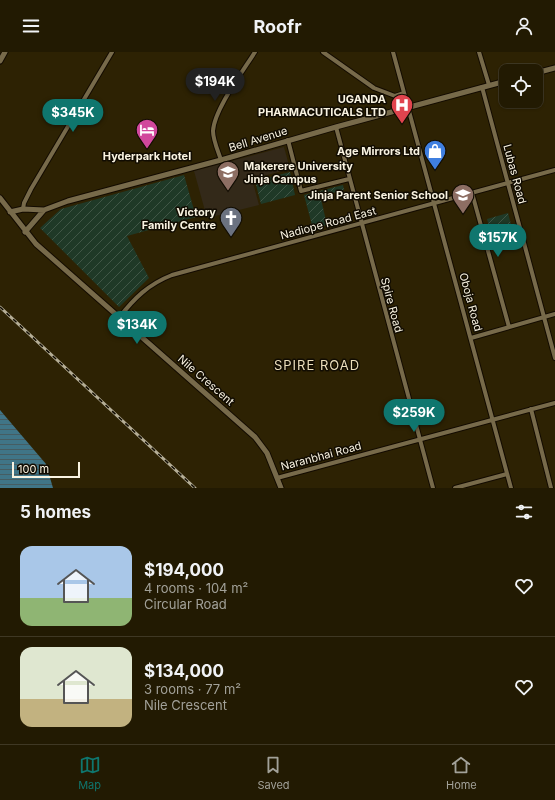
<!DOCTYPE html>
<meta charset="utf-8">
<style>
body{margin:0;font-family:Inter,sans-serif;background:#2e2711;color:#f1f3f6;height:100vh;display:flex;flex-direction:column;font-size:15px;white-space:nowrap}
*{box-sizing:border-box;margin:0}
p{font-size:13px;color:#a2a199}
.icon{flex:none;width:22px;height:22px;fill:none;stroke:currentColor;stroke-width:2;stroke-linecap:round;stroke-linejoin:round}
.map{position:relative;height:436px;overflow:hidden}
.side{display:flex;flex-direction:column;background:#221a02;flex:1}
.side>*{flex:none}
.tools{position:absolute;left:499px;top:12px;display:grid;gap:8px}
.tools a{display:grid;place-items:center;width:44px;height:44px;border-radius:8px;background:#221a02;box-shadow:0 1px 3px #0004,0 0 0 1px #3f3824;font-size:20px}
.scale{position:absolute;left:12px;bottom:10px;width:68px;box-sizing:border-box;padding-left:4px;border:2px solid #f9f3e1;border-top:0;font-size:11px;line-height:14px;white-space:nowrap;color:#f9f3e1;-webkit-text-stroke:3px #110c02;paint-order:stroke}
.price{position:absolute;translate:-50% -34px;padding:0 9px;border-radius:14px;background:#0f766e;color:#fff;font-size:13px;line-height:26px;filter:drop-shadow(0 1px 2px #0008)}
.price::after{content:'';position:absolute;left:50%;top:24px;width:12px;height:9px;margin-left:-6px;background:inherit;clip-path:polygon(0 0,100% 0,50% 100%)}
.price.current{background:#222;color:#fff}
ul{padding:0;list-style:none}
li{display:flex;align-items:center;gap:12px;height:100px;padding:0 20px}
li+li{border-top:1px solid #3f3824}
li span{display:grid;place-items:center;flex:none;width:112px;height:80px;border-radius:12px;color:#555}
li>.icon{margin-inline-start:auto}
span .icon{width:48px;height:48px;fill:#fffc;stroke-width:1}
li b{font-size:17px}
h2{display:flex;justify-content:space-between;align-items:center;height:48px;padding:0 20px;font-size:17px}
header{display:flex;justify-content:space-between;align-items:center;height:52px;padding:0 20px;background:#221a02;font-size:18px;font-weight:700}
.tabs{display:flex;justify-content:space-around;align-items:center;height:56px;border-top:1px solid #3f3824;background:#221a02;font-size:11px;color:#a2a199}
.tabs a{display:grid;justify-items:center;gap:2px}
.tabs .current{color:#0f766e}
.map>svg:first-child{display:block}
</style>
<header><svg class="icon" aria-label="menu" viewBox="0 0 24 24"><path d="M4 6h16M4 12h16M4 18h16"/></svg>Roofr<svg class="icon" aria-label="person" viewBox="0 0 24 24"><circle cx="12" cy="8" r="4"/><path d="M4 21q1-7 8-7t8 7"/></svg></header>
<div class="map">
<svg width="555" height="436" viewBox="0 0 555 436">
<defs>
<pattern id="garden-furrows" width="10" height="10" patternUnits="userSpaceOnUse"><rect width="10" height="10" fill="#1f3927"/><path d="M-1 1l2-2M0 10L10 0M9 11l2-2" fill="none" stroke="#405646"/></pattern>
<pattern id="water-rules" width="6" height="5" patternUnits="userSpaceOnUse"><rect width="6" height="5" fill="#407587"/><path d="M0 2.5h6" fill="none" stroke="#465d62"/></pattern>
</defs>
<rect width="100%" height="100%" fill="#2d2203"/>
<path fill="#332919" d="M284 95 290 117 252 127 259 153 207 166 194 119Z"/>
<path fill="url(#garden-furrows)" d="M290 120 295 143 261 152 255 129Z
M184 123 196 165 127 184 149 226 119 255 40 176 61 157Z
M343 133 344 138 322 144 321 147 327 173 313 177 304 143Z
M508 161 513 180 492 186 487 167Z"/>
<path fill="url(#water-rules)" d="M0 358 46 412 53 436H0Z"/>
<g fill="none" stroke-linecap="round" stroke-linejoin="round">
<g stroke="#130b00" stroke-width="6">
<path id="minor" d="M323 0 374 36 395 44 404 41
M393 0 511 436
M479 0 489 33
M482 35 555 306
M336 75 433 436
M288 88 301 139 349 127
M221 108C218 99 213 88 213 79 214 58 243 19 255 0
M472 141 509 275
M23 157 24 151 31 137 112 0
M119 266C134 246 149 232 172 223L555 118
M471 286 555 262
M531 357 551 436
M277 426 555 351
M455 436 507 422"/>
</g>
<g stroke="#130b00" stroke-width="7">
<path id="tertiary" d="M0 9 5 0
M536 21 555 16
M0 146 36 192 255 385 267 401 281 436
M10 160 23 157 44 158
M25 180 44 158 68 149 221 108 336 75 506 29"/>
</g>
<use href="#minor" stroke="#776a4a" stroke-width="4"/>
<use href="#tertiary" stroke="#776a4a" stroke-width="5"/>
<g stroke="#b5ae97" stroke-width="3">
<path id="rail" d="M0 255 195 436"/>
</g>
<use href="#rail" stroke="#110c02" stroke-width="1.5" stroke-dasharray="4.5" stroke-linecap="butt"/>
</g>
<defs>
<g id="hospital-pin" transform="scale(1.15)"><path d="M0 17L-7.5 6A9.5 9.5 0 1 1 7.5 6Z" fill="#e0444e" stroke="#110c02"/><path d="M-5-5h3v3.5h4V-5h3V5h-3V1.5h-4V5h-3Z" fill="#fff"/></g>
<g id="hotel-pin" transform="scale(1.15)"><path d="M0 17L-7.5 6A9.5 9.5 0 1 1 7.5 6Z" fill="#d1479c" stroke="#110c02"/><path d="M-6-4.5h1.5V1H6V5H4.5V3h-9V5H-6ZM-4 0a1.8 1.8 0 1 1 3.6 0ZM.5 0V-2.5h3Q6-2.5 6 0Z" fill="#fff"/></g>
<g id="shop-pin" transform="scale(1.15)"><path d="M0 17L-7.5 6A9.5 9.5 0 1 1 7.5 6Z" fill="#3f7fe0" stroke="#110c02"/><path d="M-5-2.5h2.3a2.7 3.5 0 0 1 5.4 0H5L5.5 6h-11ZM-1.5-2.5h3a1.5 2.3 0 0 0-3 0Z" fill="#fff"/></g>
<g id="university-pin" transform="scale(1.15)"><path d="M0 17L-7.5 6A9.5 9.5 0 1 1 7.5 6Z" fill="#8d6e63" stroke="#110c02"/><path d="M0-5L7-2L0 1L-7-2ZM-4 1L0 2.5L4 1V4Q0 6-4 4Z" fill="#fff"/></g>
<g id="school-pin" transform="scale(1.15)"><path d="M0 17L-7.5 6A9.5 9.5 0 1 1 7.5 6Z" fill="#8d6e63" stroke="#110c02"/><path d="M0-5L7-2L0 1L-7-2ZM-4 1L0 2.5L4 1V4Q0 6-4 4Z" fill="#fff"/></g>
<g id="church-pin" transform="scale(1.15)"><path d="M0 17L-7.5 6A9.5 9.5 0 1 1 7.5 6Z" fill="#6b7280" stroke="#110c02"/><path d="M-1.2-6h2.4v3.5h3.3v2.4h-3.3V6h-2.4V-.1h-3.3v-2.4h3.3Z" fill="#fff"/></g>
</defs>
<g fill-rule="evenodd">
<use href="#hospital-pin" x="402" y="53"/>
<use href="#hotel-pin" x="147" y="78"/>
<use href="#shop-pin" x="435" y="99"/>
<use href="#university-pin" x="228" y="120"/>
<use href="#school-pin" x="463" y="143"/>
<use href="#church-pin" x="231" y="166"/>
</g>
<g text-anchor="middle" stroke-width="3" stroke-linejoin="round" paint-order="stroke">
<g font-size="11" font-weight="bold" fill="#f9f3e1" stroke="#110c02" text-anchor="end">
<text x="386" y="51">UGANDA<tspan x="386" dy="13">PHARMACUTICALS LTD</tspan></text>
<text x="420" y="103">Age Mirrors Ltd</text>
<text x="147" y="108" text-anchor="middle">Hyderpark Hotel</text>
<text x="244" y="118" text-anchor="start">Makerere University<tspan x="244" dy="13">Jinja Campus</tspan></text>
<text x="448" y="147">Jinja Parent Senior School</text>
<text x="216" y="164">Victory<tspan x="216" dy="13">Family Centre</tspan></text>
</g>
<g font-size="11" fill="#f9f3e1" stroke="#110c02">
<text transform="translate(258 87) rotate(-17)" y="4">Bell Avenue</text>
<text transform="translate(515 122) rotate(75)" y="4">Lubas Road</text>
<text transform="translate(328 171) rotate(-15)" y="4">Nadiope Road East</text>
<text transform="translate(471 250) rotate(75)" y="4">Oboja Road</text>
<text transform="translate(392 253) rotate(75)" y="4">Spire Road</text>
<text transform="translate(206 328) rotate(41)" y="4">Nile Crescent</text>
<text transform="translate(321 404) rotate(-15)" y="4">Naranbhai Road</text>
</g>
<g font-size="13" letter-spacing="1" fill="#ecdfbb" stroke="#110c02">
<text x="317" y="318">SPIRE ROAD</text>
</g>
</g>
</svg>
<div class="tools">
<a><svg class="icon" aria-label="locate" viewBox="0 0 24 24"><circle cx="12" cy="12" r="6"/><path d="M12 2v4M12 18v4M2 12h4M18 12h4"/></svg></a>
</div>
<div class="scale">100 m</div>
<b class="price current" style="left:215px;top:50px">$194K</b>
<b class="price" style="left:73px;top:81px">$345K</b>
<b class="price" style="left:498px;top:206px">$157K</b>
<b class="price" style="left:137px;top:293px">$134K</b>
<b class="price" style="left:414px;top:381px">$259K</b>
</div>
<section class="side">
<h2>5 homes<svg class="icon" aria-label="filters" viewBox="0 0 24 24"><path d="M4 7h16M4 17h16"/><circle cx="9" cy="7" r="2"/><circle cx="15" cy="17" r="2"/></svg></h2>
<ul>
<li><span style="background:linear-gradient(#a9c7e8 65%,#8fb573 0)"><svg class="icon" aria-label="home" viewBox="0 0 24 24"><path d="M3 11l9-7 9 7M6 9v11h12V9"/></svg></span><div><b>$194,000</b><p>4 rooms · 104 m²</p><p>Circular Road</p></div><svg class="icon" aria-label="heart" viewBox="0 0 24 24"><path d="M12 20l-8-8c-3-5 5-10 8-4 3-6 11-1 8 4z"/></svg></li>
<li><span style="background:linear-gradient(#dfe7d0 65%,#c2b280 0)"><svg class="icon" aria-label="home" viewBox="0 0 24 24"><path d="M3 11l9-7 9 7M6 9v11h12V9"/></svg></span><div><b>$134,000</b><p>3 rooms · 77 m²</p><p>Nile Crescent</p></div><svg class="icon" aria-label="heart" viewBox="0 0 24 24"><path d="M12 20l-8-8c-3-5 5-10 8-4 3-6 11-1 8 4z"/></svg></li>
</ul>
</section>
<nav class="tabs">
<a class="current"><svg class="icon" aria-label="map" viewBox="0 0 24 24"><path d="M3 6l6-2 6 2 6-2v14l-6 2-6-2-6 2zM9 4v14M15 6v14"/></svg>Map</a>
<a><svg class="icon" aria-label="saved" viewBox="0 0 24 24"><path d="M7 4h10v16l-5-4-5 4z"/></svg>Saved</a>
<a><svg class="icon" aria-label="home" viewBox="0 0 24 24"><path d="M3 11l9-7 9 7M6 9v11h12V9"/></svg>Home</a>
</nav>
